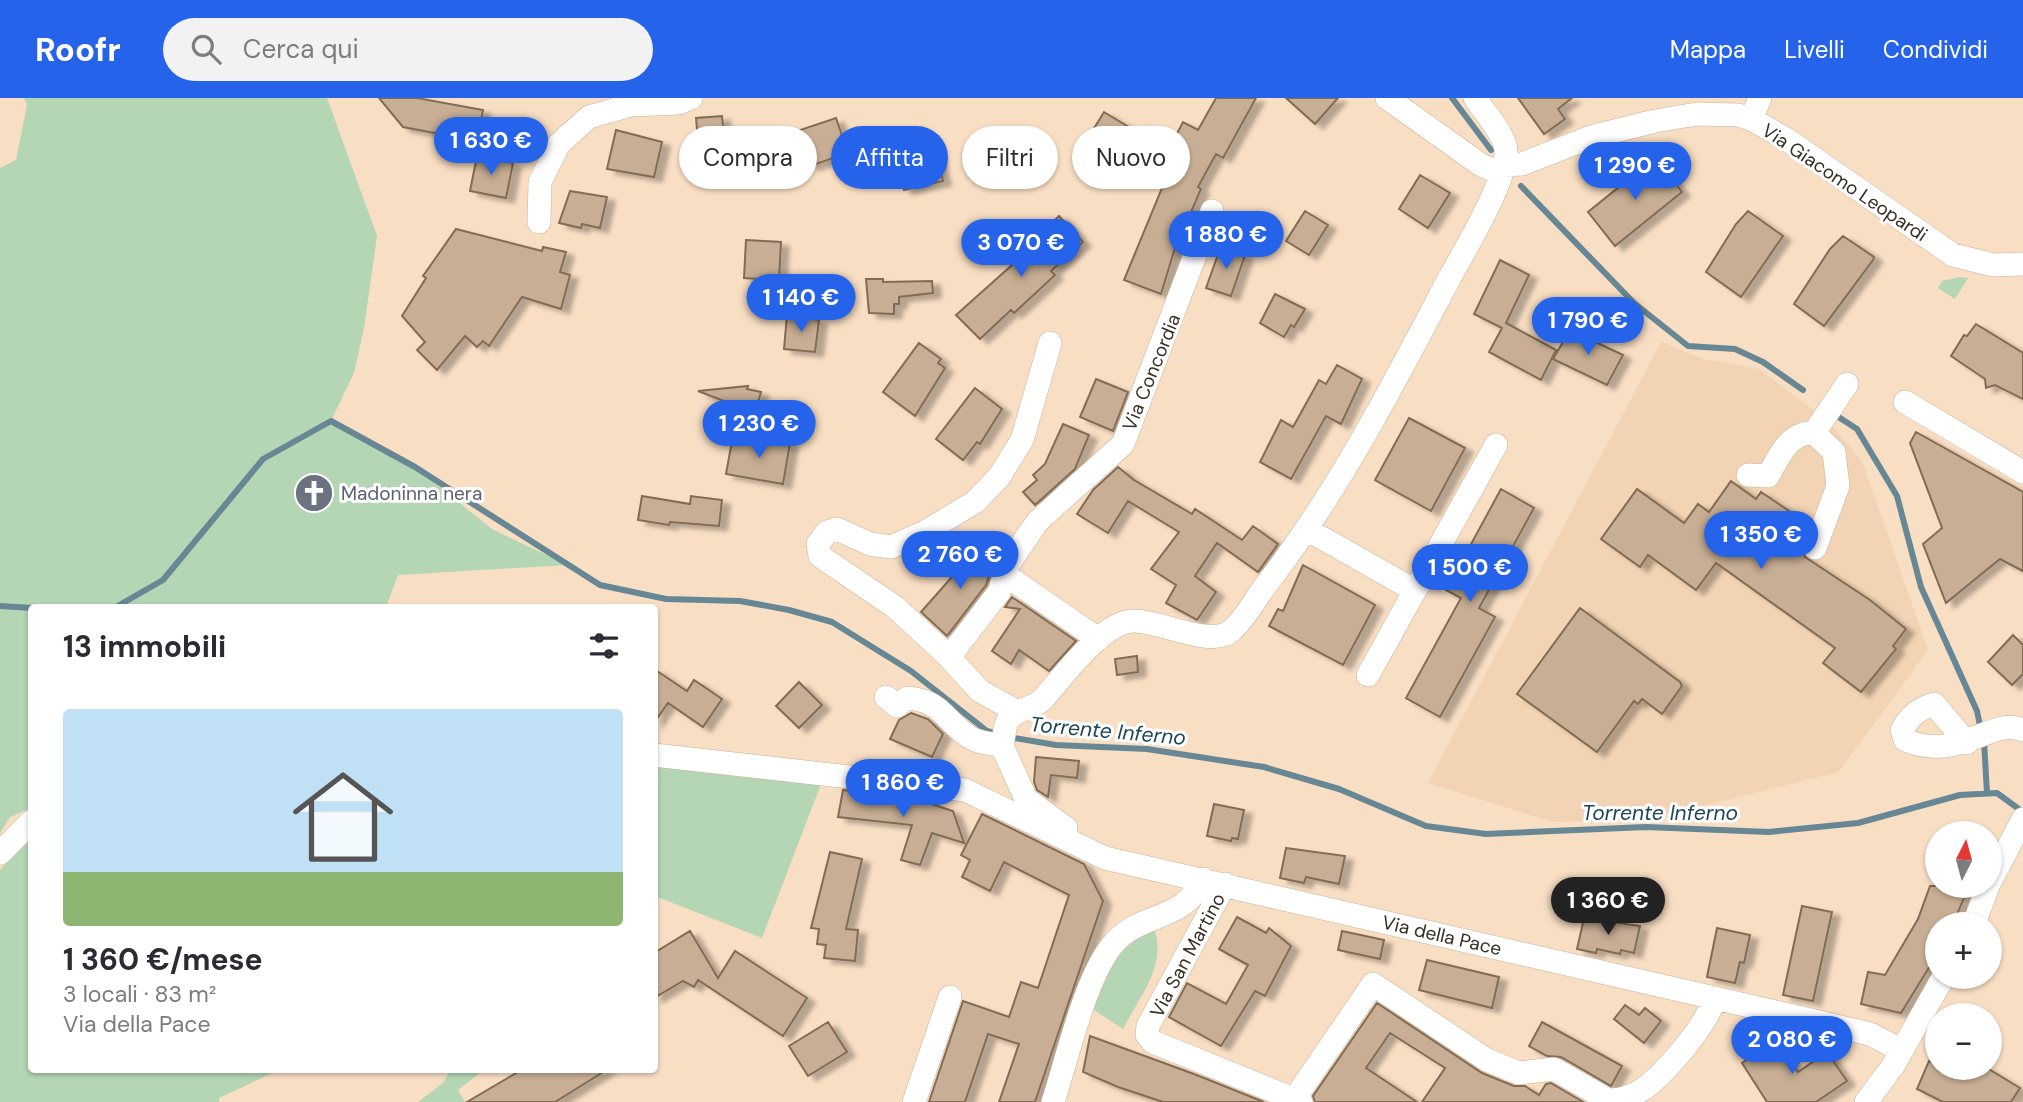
<!DOCTYPE html>
<html lang="it">
<meta charset="utf-8">
<style>
body{margin:0;font-family:"DM Sans",sans-serif;background:#f2f2f3;color:#2b2b33;height:100vh;display:flex;flex-direction:column;font-size:26px;white-space:nowrap}
*{box-sizing:border-box;margin:0}
p{font-size:23px;color:#7c7c81}
.icon{flex:none;width:38px;height:38px;fill:none;stroke:currentColor;stroke-width:2;stroke-linecap:round;stroke-linejoin:round}
.map{position:relative;flex:1;overflow:hidden}
.sheet{position:absolute;left:28px;top:506px;width:630px;height:469px;display:flex;flex-direction:column;background:#fff;border-radius:7px;box-shadow:0 2px 5px #0004}
.sheet>*{flex:none}
.hud{position:absolute;left:679px;top:28px;width:665px;height:63px;display:flex;gap:14px}
.needle{width:46px;rotate:6deg}
.controls{position:absolute;left:1925px;top:723px;display:grid;gap:14px}
.controls a{display:grid;place-items:center;width:77px;height:77px;border-radius:50%;background:#fff;box-shadow:0 2px 5px #0004;font-size:35px}
.price{position:absolute;translate:-50% -60px;padding:0 16px;border-radius:24px;background:#2563eb;color:#fff;font-size:23px;line-height:46px;filter:drop-shadow(0 2px 4px #0008)}
.price::after{content:'';position:absolute;left:50%;top:42px;width:21px;height:16px;margin-left:-10px;background:inherit;clip-path:polygon(0 0,100% 0,50% 100%)}
.price.selected{background:#222;color:#fff}
ul{padding:0;list-style:none}
li{display:grid;align-content:center;gap:14px;height:371px;padding:0 35px}
li span{display:grid;place-items:center;height:217px;border-radius:7px;color:#555}
li>.icon{margin-inline-start:auto}
span .icon{width:126px;height:126px;fill:#fffc;stroke-width:1}
li b{font-size:30px}
h2{display:flex;justify-content:space-between;align-items:center;height:84px;padding:0 35px;font-size:30px}
.tag{padding:0 24px;border-radius:32px;background:#fff;box-shadow:0 2px 5px #0004;font-size:24px;line-height:63px}
.tag.selected{background:#2563eb;color:#fff}
header{display:flex;align-items:center;gap:42px;box-sizing:border-box;height:98px;padding:0 35px;background:#2563eb;color:#fff}
header strong{font-size:33px}
nav{display:flex;gap:38px;margin-inline-start:auto;font-size:24px}
.search{width:490px;height:63px;background:#f2f2f3;display:flex;align-items:center;gap:18px;box-sizing:border-box;padding:0 24px;border-radius:38px;color:#7c7c81;font-size:26px}
.map>svg:first-child{display:block}
</style>
<header>
<strong>Roofr</strong>
<div class="search"><svg class="icon" aria-label="search" viewBox="0 0 24 24"><circle cx="10" cy="10" r="6"/><path d="M15 15l6 6"/></svg>Cerca qui</div>
<nav><a>Mappa</a><a>Livelli</a><a>Condividi</a></nav>
</header>
<div class="map">
<svg width="2023" height="1004" viewBox="0 0 2023 1004">
<defs>
<filter id="shadow"><feDropShadow dx="8" dy="4.5" stdDeviation="2" flood-color="#0004"/></filter>
</defs>
<rect width="100%" height="100%" fill="#f8dec3"/>
<path fill="#f2d3b3" d="M1661 244 1703 261 1759 271 1828 323 1862 363 1928 552 1839 674 1683 713 1613 722 1553 724 1428 685Z"/>
<path fill="#b4d6b4" d="M24 0H327L377 138 364 230 354 275 331 323 415 369 492 431 567 467 398 477 386 509H32L31 710 10 719 0 735V70L16 62 27 7Z
M1960 179 1968 180 1955 201 1938 190 1942 183Z
M654 669 821 686 762 840 655 798Z
M31 737 32 971H281L219 1000V1004H0V772Z
M1150 822C1172 861 1141 896 1123 931L1094 912 1102 862Z
M451 971H485L458 992 465 1004H418L443 985Z"/>
<g fill="none" stroke-linecap="round" stroke-linejoin="round">
<path stroke="#668793" stroke-width="6" d="M1452 0 1491 52
M1521 88 1634 205 1688 248 1735 251 1763 264 1803 292
M1840 320 1857 331 1897 398 1921 489 1977 613 1981 632
M0 508 32 510
M116 509 163 482 263 361 331 323 415 369 600 487 666 501 740 503 789 512 832 524 911 573 987 633 998 636
M1008 639 1056 647 1147 651 1264 669 1339 691 1426 728 1486 736 1646 729 1769 734 1858 725 1960 697 1997 695 2023 714
M1984 643 1987 695"/>
</g>
<path fill="#c7ae94" stroke="#826c54" stroke-width="2" filter="url(#shadow)" d="M379 0H417L483 12 477 43 403 29Z
M1216 0H1256L1223 60 1216 56 1198 89 1201 91 1174 153 1161 196 1124 182 1179 49 1172 45 1183 24 1198 32Z
M1286 0H1338L1315 26Z
M1518 0H1572L1558 11 1565 21 1544 36Z
M1104 14 1137 34 1119 64 1085 45Z
M722 18 724 37H731L734 64 713 66 712 52 699 53 696 20Z
M836 20 848 55 810 68 797 33Z
M616 32 662 44 654 79 607 71Z
M914 40 915 45 933 41 943 83 904 92 901 80 896 81 888 46Z
M477 58 513 65 506 100 470 93Z
M1655 60 1682 94 1615 148 1588 114Z
M1420 77 1450 95 1428 130 1399 111Z
M570 93 607 99 600 130 582 126 581 130 559 125Z
M1305 113 1328 127 1309 157 1286 143Z
M1748 113 1783 138 1741 199 1706 174 1736 126Z
M1059 118 1083 144 1051 173 1055 177 1040 191 1014 215 1011 212 980 241 956 217 1031 150 1029 147Z
M456 131 542 153 543 149 566 154 560 174 570 177 561 211 522 199 489 248 483 243 477 249 465 238 437 272 417 252 425 244 402 218 426 180 423 178Z
M1843 138 1874 159 1873 162 1824 228 1794 206 1830 151Z
M746 142 781 144 779 182 744 180Z
M1221 148 1245 157 1231 198 1206 190Z
M1500 162 1529 177 1506 225 1556 252 1541 282 1489 254 1502 230 1474 216Z
M866 181H883V184L932 183 933 195 899 199V206H894V216L869 215Z
M1275 196 1305 211 1294 229 1291 227 1284 239 1260 225Z
M787 217 819 222 815 254 784 251Z
M1976 226 2023 255V301L1995 287 1986 290 1985 281 1951 258 1964 237 1967 238Z
M1570 232 1623 257 1607 287 1553 261Z
M919 245 941 261 938 265 945 270 915 318 883 294Z
M1337 267 1362 281 1341 326 1326 318 1291 381 1260 364 1281 322 1293 329 1319 282 1326 286Z
M1096 281 1128 294 1113 333 1080 319Z
M748 288 747 291 761 294 755 315 698 293Z
M975 290 1002 311 980 346 977 344 963 362 936 341Z
M1409 320 1465 350 1431 413 1375 382Z
M1063 326 1089 337 1075 371 1035 407 1023 394 1037 382 1033 377 1045 366Z
M1916 334 2023 394V473L2000 461 1946 505 1923 446 1942 430 1910 345Z
M744 338 790 345 783 386 726 376 732 343 743 345Z
M1118 369 1134 382 1192 416 1195 411 1242 442 1253 428 1278 446 1258 474 1217 445 1195 478 1216 494 1197 522 1166 505 1176 487 1151 471 1179 434 1128 403 1108 435 1077 416 1093 392Z
M1731 383 1756 401 1761 394 1789 413 1785 418 1791 422 1781 437 1801 452 1805 459 1870 502 1906 531 1893 548 1896 551 1861 594 1823 565 1835 550 1716 465 1696 492 1648 457 1640 469 1601 441 1637 391 1684 425 1698 406 1709 414Z
M1501 391 1534 410 1479 510 1495 519 1440 619 1406 600 1461 500 1446 492Z
M642 398 690 406 691 398 722 402 719 428 670 424 669 427 638 422Z
M980 447 995 461 986 487 947 538 921 514Z
M1303 467 1375 507 1343 567 1269 528 1278 511 1283 513Z
M1012 499 1076 543 1049 573 1019 552 1011 566 992 553 1020 511 1005 509Z
M1580 510 1680 584 1682 588 1662 616 1642 601 1638 606 1634 603 1597 654 1517 596Z
M2013 537 2023 547V576L2012 587 1988 564Z
M1137 558 1138 574 1117 577 1115 561Z
M654 571 687 593 694 582 722 601 703 629 668 605 654 625Z
M799 584 822 607 799 630 776 608Z
M911 615 928 621 943 636 932 659 890 641 899 622Z
M1036 659 1079 663 1077 680 1051 677 1048 699 1037 692 1034 684Z
M843 692 913 700 953 713 964 745 932 735 920 767 901 762 912 727 838 719Z
M1214 706 1244 712 1238 741 1232 740 1231 743 1207 738Z
M982 716 1084 766 1103 803 1035 1004H999L1019 946 988 936 965 1004H929L963 903 1009 919 1021 884 1038 890 1069 797 1004 764 990 793 962 779 970 762 961 757Z
M1286 750 1345 758 1339 786 1306 779 1304 785 1280 780Z
M830 754 862 761 846 831 858 832 855 863 824 860 826 847 817 846 819 831 811 830Z
M1930 788H1969L1953 826H1937V856L1933 863 1901 915 1861 906 1868 874 1885 877 1918 821Z
M1802 808 1832 814 1813 903 1783 897Z
M1237 819 1266 835 1269 830 1291 848 1265 898 1255 893 1221 948 1169 919 1187 885 1226 906 1248 867 1219 851Z
M1584 820 1640 828 1634 855 1621 852 1620 856 1597 851 1596 855 1577 851Z
M1717 830 1750 837 1744 865 1740 864 1735 885 1707 879Z
M690 833 718 880 735 853 807 900 783 938 698 882 694 889 683 883 654 900V855Z
M1342 833 1384 842 1380 861 1338 852Z
M1427 862 1499 879 1492 910 1419 892Z
M1377 905 1482 975 1514 988H1525L1539 997 1546 986 1551 985 1583 1004H1422L1445 970 1390 935 1366 970 1417 1004H1315L1313 998Z
M1625 907 1639 917 1645 910 1661 923 1644 945 1614 921Z
M828 924 847 954 808 978 789 948Z
M1542 924 1622 968 1611 988 1561 959 1547 958 1529 948Z
M1090 938 1194 976 1264 1004H1163L1118 989 1083 974Z
M1775 942 1798 974 1827 954 1847 983 1816 1004H1767L1742 965Z
M1929 963 1954 977 1958 970H1987L2020 990 2011 1004H1943L1917 991Z
M523 971H608L555 1004H467Z"/>
<g fill="none" stroke-linecap="round" stroke-linejoin="round">
<g stroke="#cbb298" stroke-width="24">
<path id="minor" d="M1387 0 1481 67 1501 76
M1751 21 1760 0
M1504 67 1522 66 1591 39 1655 23 1697 16 1738 17 1751 21 1786 41 1953 157 1993 167 2023 166
M539 124 540 84 559 46 589 19 631 7 679 5 691 0
M1905 304 2023 374
M1814 335 1834 354 1838 388 1815 450
M1748 377 1768 378C1779 359 1789 333 1814 335L1847 286
M1308 432 1414 492
M1007 478 1098 541
M949 559 999 494 1008 467 1037 424 1123 346 1212 113
M1368 577 1496 347
M886 599 897 608 907 600C941 602 944 622 968 638 977 645 991 645 1002 648L1026 701 1066 730
M1016 613 980 593 946 556 895 509 820 458 818 446 827 434 837 431 870 446 891 449 925 434 975 404 999 379 1022 342 1050 245
M1967 645 1934 606C1918 611 1910 618 1902 632L1905 642C1960 665 1992 618 2023 632
M1002 648C1004 640 1004 629 1008 622 1017 609 1033 612 1043 601 1063 579 1102 524 1133 523 1159 522 1210 550 1231 533 1246 520 1257 498 1269 483 1341 389 1395 283 1450 179 1465 152 1506 83 1506 54 1506 37 1484 14 1475 0
M654 657 965 692 1105 760 1806 921 1870 936 1901 952
M0 755 32 723
M1990 784 2023 721
M1225 786 1148 928 1147 937 1153 944 1301 1004
M1974 826 1988 788
M1295 1000 1373 886 1487 962 1519 975 1554 971 1608 1002C1619 1002 1630 999 1640 993 1661 981 1710 924 1714 900
M914 1004 950 899
M1053 1004C1067 962 1086 875 1115 844 1144 813 1184 824 1203 781
M1866 1004 1893 968 1944 878"/>
</g>
<use href="#minor" stroke="#fff" stroke-width="23"/>
</g>
<defs>
<g id="church-disc" transform="scale(2.0125)"><circle r="9.5" fill="#6b7280" stroke="#fff"/><path d="M-1.2-6h2.4v3.5h3.3v2.4h-3.3V6h-2.4V-.1h-3.3v-2.4h3.3Z" fill="#fff"/></g>
</defs>
<g fill-rule="evenodd">
<use href="#church-disc" x="314" y="395"/>
</g>
<g text-anchor="middle" stroke-width="6" stroke-linejoin="round" paint-order="stroke">
<g font-size="19" fill="#382f24" stroke="#fff">
<text transform="translate(1845 84) rotate(34)" y="7">Via Giacomo Leopardi</text>
<text transform="translate(1151 274) rotate(-68)" y="7">Via Concordia</text>
<text transform="translate(1442 837) rotate(13)" y="7">Via della Pace</text>
<text transform="translate(1187 857) rotate(-62)" y="7">Via San Martino</text>
</g>
<g font-size="19" fill="#5b616d" stroke="#fff" text-anchor="start">
<text x="341" y="402">Madoninna nera</text>
</g>
<g font-size="21" font-style="italic" fill="#1b4657" stroke="#fff">
<text transform="translate(1108 633) rotate(5)" y="7">Torrente Inferno</text>
<text x="1660" y="722">Torrente Inferno</text>
</g>
</g>
</svg>
<div class="controls">
<a><svg class="needle" viewBox="-14 -14 28 28"><path d="M0-13l5 13h-10z" fill="#e53935"/><path d="M0 13l5-13h-10z" fill="#7c7c81"/></svg></a>
<a>+</a>
<a>−</a>
</div>
<b class="price" style="left:491px;top:79px">1 630 €</b>
<b class="price" style="left:1635px;top:104px">1 290 €</b>
<b class="price" style="left:1226px;top:173px">1 880 €</b>
<b class="price" style="left:1021px;top:181px">3 070 €</b>
<b class="price" style="left:801px;top:236px">1 140 €</b>
<b class="price" style="left:1588px;top:259px">1 790 €</b>
<b class="price" style="left:759px;top:362px">1 230 €</b>
<b class="price" style="left:1761px;top:473px">1 350 €</b>
<b class="price" style="left:960px;top:493px">2 760 €</b>
<b class="price" style="left:1470px;top:506px">1 500 €</b>
<b class="price" style="left:903px;top:721px">1 860 €</b>
<b class="price selected" style="left:1608px;top:839px">1 360 €</b>
<b class="price" style="left:1792px;top:978px">2 080 €</b>
<div class="hud">
<a class="tag">Compra</a>
<a class="tag selected">Affitta</a>
<a class="tag">Filtri</a>
<a class="tag">Nuovo</a>
</div>
<section class="sheet">
<h2>13 immobili<svg class="icon" aria-label="filters" viewBox="0 0 24 24"><path d="M4 7h16M4 17h16"/><circle cx="9" cy="7" r="2"/><circle cx="15" cy="17" r="2"/></svg></h2>
<ul>
<li><span style="background:linear-gradient(#bfe0f5 75%,#8fb573 0)"><svg class="icon" aria-label="home" viewBox="0 0 24 24"><path d="M3 11l9-7 9 7M6 9v11h12V9"/></svg></span><div><b>1 360 €/mese</b><p>3 locali · 83 m²</p><p>Via della Pace</p></div></li>
</ul>
</section>
</div>
